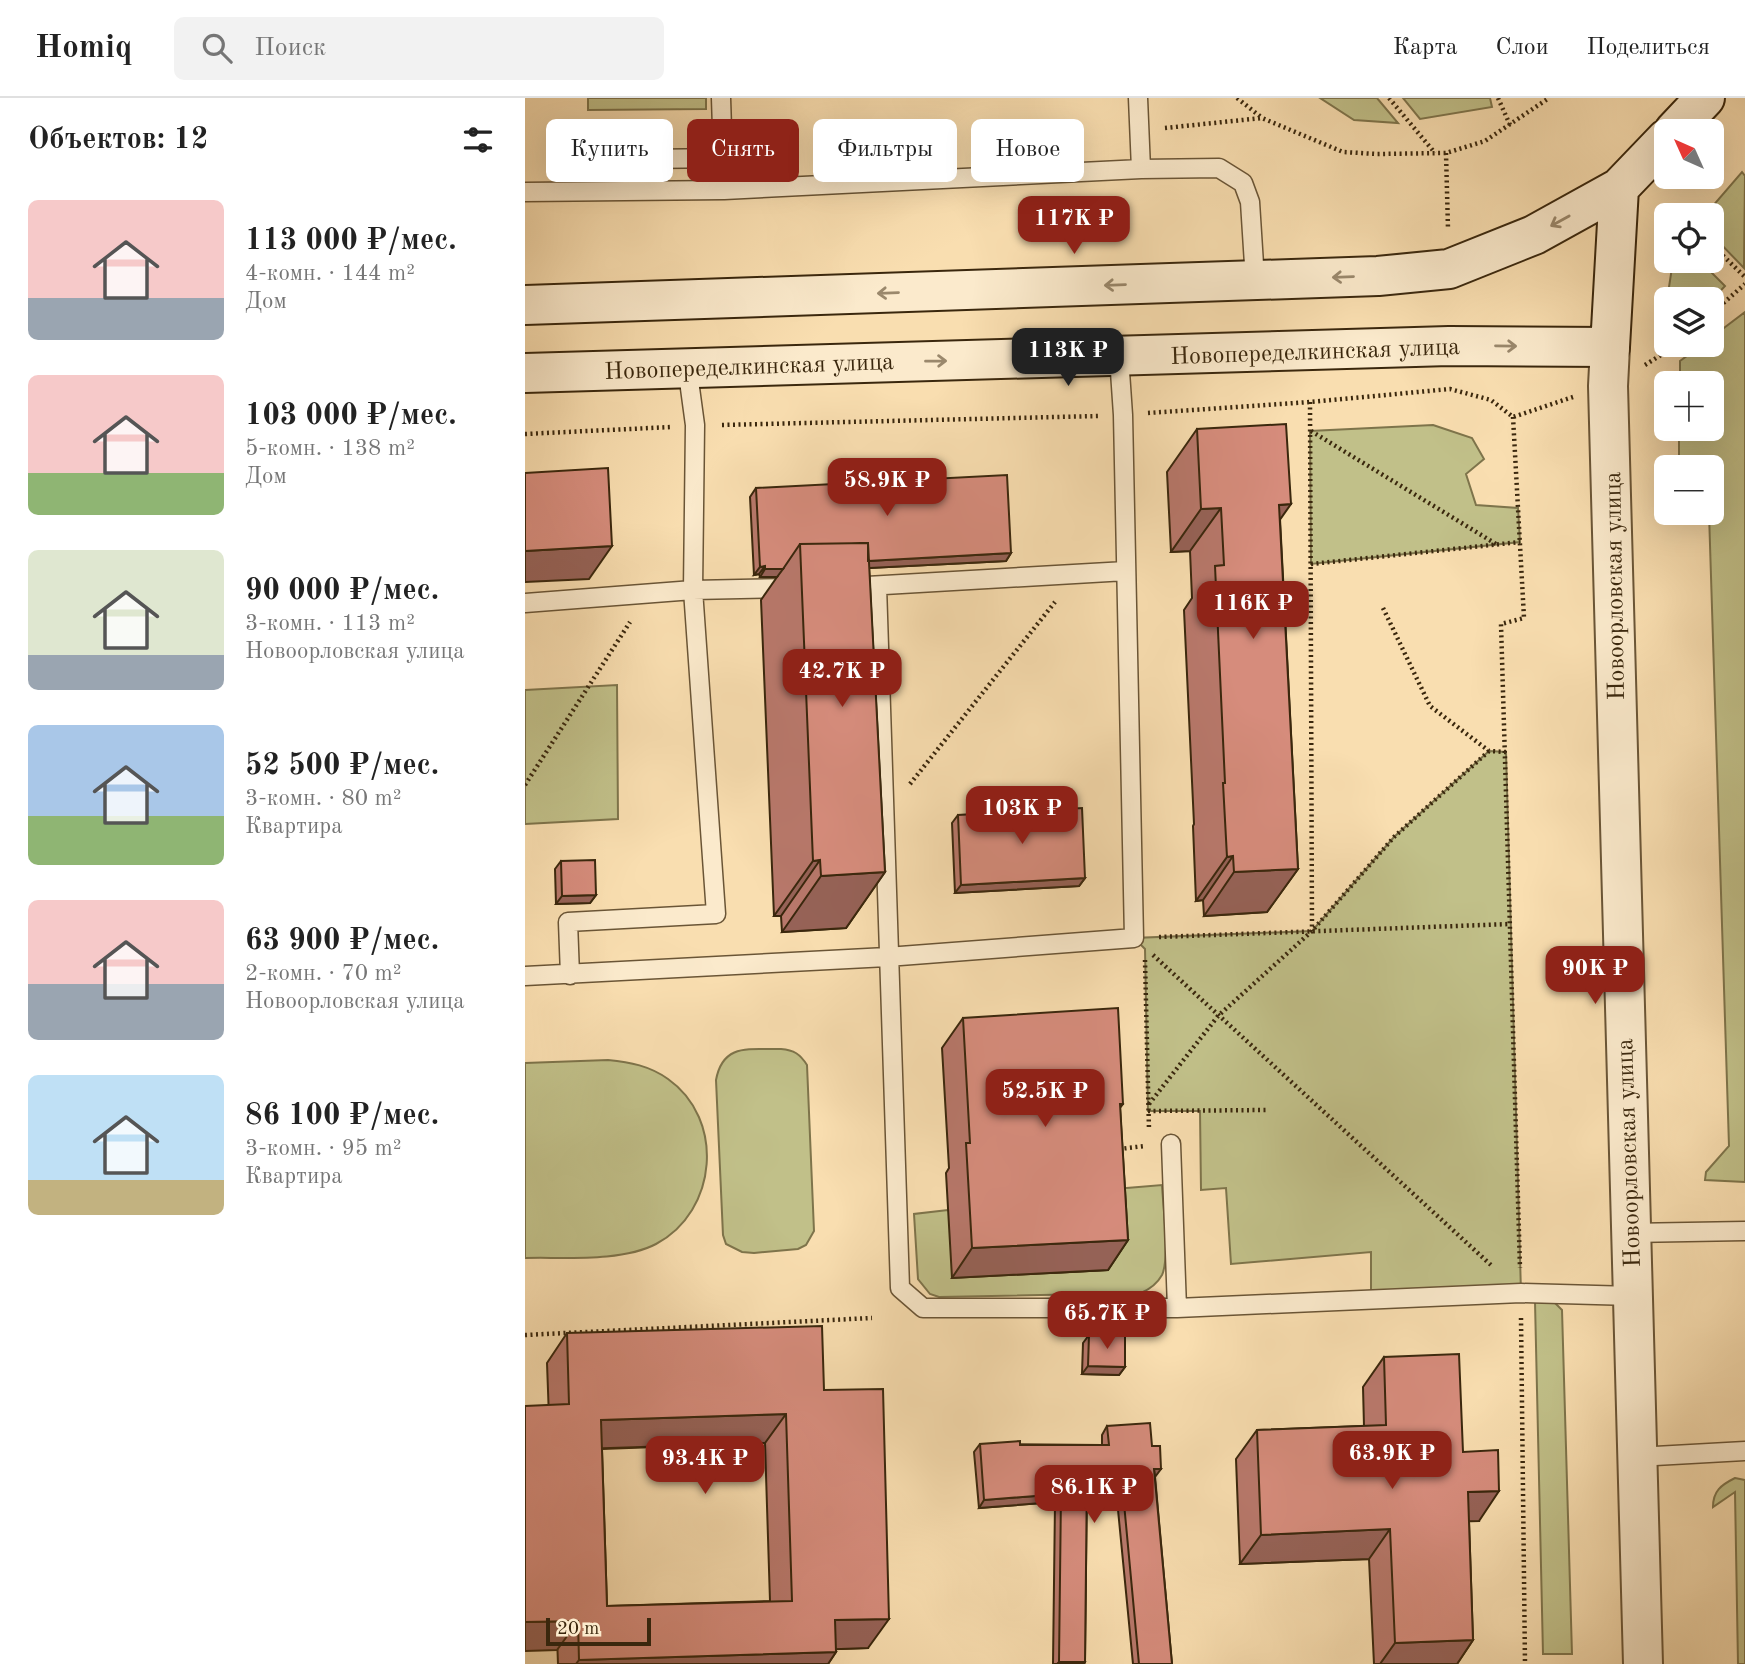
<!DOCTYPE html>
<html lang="ru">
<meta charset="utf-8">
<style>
body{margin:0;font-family:"Old Standard TT",serif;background:#f2f2f2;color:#222;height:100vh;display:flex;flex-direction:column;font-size:26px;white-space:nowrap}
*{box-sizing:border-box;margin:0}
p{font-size:23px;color:#767676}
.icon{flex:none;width:38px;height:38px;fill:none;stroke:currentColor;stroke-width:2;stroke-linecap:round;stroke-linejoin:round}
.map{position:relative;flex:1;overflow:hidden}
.details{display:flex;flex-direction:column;background:#fff;width:525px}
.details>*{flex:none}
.top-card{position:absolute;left:21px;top:21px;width:665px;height:63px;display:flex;gap:14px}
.needle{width:46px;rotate:315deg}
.tools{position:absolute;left:1129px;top:21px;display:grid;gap:14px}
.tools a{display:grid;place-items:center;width:70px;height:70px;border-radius:10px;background:#fff;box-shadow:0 7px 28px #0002;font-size:35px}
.scale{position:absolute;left:21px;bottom:18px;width:105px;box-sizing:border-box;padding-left:7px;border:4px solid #3a270d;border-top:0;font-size:19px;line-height:24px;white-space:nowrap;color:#3a270d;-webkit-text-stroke:5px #fbeacc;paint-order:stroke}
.price{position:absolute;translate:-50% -60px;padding:0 16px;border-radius:14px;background:#8f2418;color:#fff;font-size:23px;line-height:46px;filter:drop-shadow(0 2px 4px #0008)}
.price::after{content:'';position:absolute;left:50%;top:42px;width:21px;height:16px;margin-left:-10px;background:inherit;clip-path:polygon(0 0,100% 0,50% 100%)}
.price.active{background:#222;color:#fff}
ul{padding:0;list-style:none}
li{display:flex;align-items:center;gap:21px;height:175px;padding:0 28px}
li span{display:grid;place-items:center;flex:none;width:196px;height:140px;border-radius:10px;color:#555}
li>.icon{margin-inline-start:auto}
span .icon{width:84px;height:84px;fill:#fffc;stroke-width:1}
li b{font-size:30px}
h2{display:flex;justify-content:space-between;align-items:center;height:84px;padding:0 28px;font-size:30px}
.pill{padding:0 24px;border-radius:10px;background:#fff;box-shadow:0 7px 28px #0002;font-size:24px;line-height:63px}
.pill.active{background:#8f2418;color:#fff}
header{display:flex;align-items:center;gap:42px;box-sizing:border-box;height:98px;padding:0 35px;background:#fff;border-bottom:2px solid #e0e0e0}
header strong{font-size:33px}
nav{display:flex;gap:38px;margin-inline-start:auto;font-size:24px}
.search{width:490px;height:63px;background:#f2f2f2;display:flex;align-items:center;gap:18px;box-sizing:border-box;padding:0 24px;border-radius:10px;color:#767676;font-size:26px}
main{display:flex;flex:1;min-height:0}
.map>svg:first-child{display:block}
</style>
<header>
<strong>Homiq</strong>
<div class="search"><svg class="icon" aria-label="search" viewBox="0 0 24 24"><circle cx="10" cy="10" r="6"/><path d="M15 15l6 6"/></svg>Поиск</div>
<nav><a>Карта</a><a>Слои</a><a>Поделиться</a></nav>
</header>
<main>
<section class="details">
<h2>Объектов: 12<svg class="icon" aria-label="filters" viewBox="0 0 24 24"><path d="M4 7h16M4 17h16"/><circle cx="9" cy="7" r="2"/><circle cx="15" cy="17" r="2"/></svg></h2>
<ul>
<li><span style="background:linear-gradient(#f6c9c9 70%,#9aa5b1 0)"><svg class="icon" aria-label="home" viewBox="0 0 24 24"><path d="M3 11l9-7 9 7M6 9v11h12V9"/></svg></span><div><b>113 000 ₽/мес.</b><p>4-комн. · 144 m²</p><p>Дом</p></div></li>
<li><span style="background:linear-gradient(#f6c9c9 70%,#8fb573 0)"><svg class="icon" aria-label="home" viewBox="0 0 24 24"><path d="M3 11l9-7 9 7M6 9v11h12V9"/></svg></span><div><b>103 000 ₽/мес.</b><p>5-комн. · 138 m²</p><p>Дом</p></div></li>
<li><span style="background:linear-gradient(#dfe7d0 75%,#9aa5b1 0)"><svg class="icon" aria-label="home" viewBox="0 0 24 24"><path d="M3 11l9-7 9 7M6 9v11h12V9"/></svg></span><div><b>90 000 ₽/мес.</b><p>3-комн. · 113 m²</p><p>Новоорловская улица</p></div></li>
<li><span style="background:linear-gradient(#a9c7e8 65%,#8fb573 0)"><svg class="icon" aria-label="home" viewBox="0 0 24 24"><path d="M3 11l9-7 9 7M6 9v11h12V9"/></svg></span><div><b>52 500 ₽/мес.</b><p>3-комн. · 80 m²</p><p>Квартира</p></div></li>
<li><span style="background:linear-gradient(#f6c9c9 60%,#9aa5b1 0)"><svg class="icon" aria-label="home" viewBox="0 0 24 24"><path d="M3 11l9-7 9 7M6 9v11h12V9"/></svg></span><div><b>63 900 ₽/мес.</b><p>2-комн. · 70 m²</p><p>Новоорловская улица</p></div></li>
<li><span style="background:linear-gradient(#bfe0f5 75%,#c2b280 0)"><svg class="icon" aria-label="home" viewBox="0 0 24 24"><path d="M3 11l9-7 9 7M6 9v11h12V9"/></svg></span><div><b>86 100 ₽/мес.</b><p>3-комн. · 95 m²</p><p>Квартира</p></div></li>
</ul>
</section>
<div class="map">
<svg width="1220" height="1566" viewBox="0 0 1220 1566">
<rect width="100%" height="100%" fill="#f9deb0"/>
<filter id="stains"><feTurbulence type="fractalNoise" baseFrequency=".00286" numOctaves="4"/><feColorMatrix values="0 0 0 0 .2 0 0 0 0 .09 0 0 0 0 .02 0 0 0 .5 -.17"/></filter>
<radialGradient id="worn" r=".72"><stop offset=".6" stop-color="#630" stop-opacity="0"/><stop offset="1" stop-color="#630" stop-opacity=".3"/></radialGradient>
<path fill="#c1c089" stroke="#7e744b" stroke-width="2" d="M63 0H181V11L63 12Z
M795 0H852L873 25 829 22Z
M878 0H965L967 9 895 21Z
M1217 74 1220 78 1219 170 1187 137 1186 117H1180Z
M1148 163H1175L1200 188 1187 202 1146 201 1144 189Z
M1220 214V1084L1180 1082 1181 1074 1204 1048 1184 415H1186V369H1183L1182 365 1177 369H1154V331H1186V285H1155V263L1177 247H1186L1187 239Z
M908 327 947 340 959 361 941 376 951 407 993 410 995 444 786 466 785 333Z
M92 587 93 721 0 726V592Z
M964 653 981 654 996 1195 846 1201V1154L706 1166 701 1090 676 1092 675 1013H623L620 851 609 840 787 833 869 739Z
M256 951C269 952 275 956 282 967L289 1133 281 1147 273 1151 229 1155 217 1154 201 1146 198 1137 191 982C198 944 226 952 256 951Z
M83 962C105 964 125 968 143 981 200 1021 193 1113 131 1146 97 1164 39 1159 0 1160V965Z
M637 1087C638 1108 645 1160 637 1177 632 1186 625 1191 616 1195L414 1199 405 1196 393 1181 389 1116 423 1112 528 1144 530 1175 582 1172 578 1092Z
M1010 1204H1029L1037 1212 1047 1556H1018Z
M1210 1380 1220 1382V1566H1213L1210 1394 1188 1409C1188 1393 1196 1387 1210 1380Z"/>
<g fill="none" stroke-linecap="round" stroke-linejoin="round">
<g stroke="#6a5536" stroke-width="21">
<path id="service" d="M196 0 199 92
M613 0 616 71
M44 62 198 60
M0 94 199 92 616 71 694 70 718 85 725 104 730 182
M342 488 601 473
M352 488 375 1190 398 1210H652L996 1195 1107 1198
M0 505 168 492 265 490
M45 877 43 824 191 816 168 492 170 327 162 268
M0 878 362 859 609 840 598 317 594 259
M646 1046 652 1210
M1105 1135 1220 1133
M1112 1359 1220 1353"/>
</g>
<g stroke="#6a5536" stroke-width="42">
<path id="tertiary" d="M1085 249 1083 288 1118 1566"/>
</g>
<g stroke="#3a270d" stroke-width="42">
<path id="secondary" d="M1149 33 1180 0
M0 207 853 178 924 171 1009 137 1094 90 1141 41
M0 275 924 248 1085 249 1094 90"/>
</g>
<path stroke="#3a270d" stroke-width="4.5" stroke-dasharray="2 3.5" stroke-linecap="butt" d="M712 0 736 19
M864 0 910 55
M973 0 985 27
M640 30 737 20 818 54 852 56 921 55 960 43 1024 0
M921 55 923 131
M1186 146 1220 179
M1186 216 1220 186
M1120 267 1152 247
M785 304 787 833
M623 315 785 304 925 291 966 302 988 319 1048 299
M988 319 999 520 976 526 995 1170
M197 327 573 318
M786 333 971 446
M0 336 146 329
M786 466 995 444
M858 510 905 608 964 653 981 654
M385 686 530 504
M0 687 105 524
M634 839 985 826
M628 857 967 1168
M620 862 624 1032
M624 1006 693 918 787 833 869 739 964 653
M623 1013 741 1012
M594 1051 620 1048
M996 1220 1000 1566
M0 1237 347 1220"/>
<use href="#service" stroke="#fbeacc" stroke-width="18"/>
<use href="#tertiary" stroke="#fbeacc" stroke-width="38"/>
<use href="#secondary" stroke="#fbeacc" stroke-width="38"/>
</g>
<path fill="#b8786b" stroke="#3a270d" stroke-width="2" fill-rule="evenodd" d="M672 331 755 421 773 771 742 814 679 818 678 802 671 803 668 728 669 726 659 512 667 500 665 453 646 454 642 374Z
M231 390 486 455 481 463 344 470 360 774 321 830 257 834 256 818H249L236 502 252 479H235L234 476 229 477 225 399Z
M433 717 560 780 554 788 430 795 427 725Z
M36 763 71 797 65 805 31 806 30 771Z
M438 920 598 1006 595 1010 603 1142 583 1172 427 1180 421 1075 424 1070 417 950Z
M42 1235 299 1292 343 1550 311 1551V1554L303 1566H33L22 1265ZM240 1345 245 1503 82 1508 77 1351Z
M564 1237 600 1269 594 1277 557 1276 558 1245Z
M859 1259 938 1354 954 1423H944L948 1542 932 1566H849L844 1461 715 1466 711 1361 732 1332 839 1328 838 1289Z
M582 1328 630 1379 647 1566H608L590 1381 562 1382 560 1564 559 1566H528L530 1404 454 1410 449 1354 455 1346 577 1347V1337Z"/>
<path fill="#966257" stroke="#3a270d" stroke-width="2" d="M766 406 735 450 754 407Z
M696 410 665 453 646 454 676 411Z
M87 448 64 481 0 484V453Z
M486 455 481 463 306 472 308 465Z
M240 468 234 476 229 477 235 469Z
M240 471H258L252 479H235Z
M708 758 678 802 671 803 702 759Z
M295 762 256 818H249L288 763Z
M773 771 742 814 679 818 709 774Z
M360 774 321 830 257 834 296 778Z
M560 780 554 788 430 795 436 787Z
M71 797 65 805 31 806 37 798Z
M603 1142 583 1172 427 1180 447 1150Z
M563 1268 600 1269 594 1277 557 1276Z
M261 1316 240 1345 55 1351 76 1322Z
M629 1371H636L630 1379Z
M596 1373 590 1381 557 1382 562 1374Z
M974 1393 954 1423 922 1424 943 1394Z
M536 1396 530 1404 454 1410 459 1402Z
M865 1431 844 1461 715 1466 736 1437Z
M364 1521 343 1550 289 1552 310 1522Z
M53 1523 32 1552 0 1553V1524Z
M948 1542 932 1566H855L870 1545Z
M311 1554 303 1566H51L54 1562Z
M534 1564H560L559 1566H532Z"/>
<path fill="#d68c7c" stroke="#3a270d" stroke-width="2" fill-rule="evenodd" d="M761 326 766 406 754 407 773 771 709 774 708 758 702 759 698 685H700L690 468 699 467 696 410 676 411 672 331Z
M83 370 87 448 0 453V375Z
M482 377 486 455 343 463V445L275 446 258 471H240V468L235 469 231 390Z
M343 445 360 774 296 778 295 762 288 763 275 446Z
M557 710 560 780 436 787 433 717Z
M70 762 71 797 37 798 36 763Z
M593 910 598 1006H595L603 1142 447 1150 441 1045H445L438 920Z
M297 1228 299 1292 358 1291 364 1521 310 1522 311 1554 54 1562 53 1523 0 1524V1308L44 1306 42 1235ZM261 1316 267 1503 82 1508 76 1322Z
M564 1237H600V1269L563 1268Z
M934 1256 938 1354 973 1352 974 1393 943 1394 948 1542 870 1545 865 1431 736 1437 732 1332 861 1327 859 1259Z
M625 1325 627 1348H635L636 1371H629L647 1566H614L596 1373 562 1374 560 1564H534L536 1396 459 1402 455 1346 495 1343V1347H584L582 1328Z"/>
<defs><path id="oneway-shaft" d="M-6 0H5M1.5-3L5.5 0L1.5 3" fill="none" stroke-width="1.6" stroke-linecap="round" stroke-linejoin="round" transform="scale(1.75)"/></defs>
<g stroke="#9a886c">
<use href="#oneway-shaft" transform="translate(1035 123) rotate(151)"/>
<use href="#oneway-shaft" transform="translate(818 179) rotate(178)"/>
<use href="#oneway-shaft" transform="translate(590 187) rotate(178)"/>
<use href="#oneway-shaft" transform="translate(363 195) rotate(178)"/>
<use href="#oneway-shaft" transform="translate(981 248) rotate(1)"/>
<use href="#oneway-shaft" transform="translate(411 263) rotate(-1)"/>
</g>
<g text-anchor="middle" stroke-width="6" stroke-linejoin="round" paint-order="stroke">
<g font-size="24" fill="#3a270d" stroke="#fbeacc">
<text transform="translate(790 253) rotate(-2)" y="8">Новопеределкинская улица</text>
<text transform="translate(224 268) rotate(-2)" y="8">Новопеределкинская улица</text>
<text transform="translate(1089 488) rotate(-91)" y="8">Новоорловская улица</text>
<text transform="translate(1103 1055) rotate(-92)" y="8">Новоорловская улица</text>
</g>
</g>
<rect width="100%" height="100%" filter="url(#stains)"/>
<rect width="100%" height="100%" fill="url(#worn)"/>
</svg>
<div class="tools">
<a><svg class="needle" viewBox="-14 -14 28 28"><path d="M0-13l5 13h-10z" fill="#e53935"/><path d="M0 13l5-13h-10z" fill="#767676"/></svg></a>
<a><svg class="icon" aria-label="locate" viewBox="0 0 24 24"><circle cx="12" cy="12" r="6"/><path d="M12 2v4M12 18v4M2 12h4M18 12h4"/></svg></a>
<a><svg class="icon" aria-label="layers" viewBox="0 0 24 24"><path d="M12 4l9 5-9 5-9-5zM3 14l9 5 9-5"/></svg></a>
<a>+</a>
<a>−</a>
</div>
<div class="scale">20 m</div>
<b class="price" style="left:549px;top:158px">117K ₽</b>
<b class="price active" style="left:543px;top:290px">113K ₽</b>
<b class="price" style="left:362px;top:420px">58.9K ₽</b>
<b class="price" style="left:728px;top:543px">116K ₽</b>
<b class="price" style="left:317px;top:611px">42.7K ₽</b>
<b class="price" style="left:497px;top:748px">103K ₽</b>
<b class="price" style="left:1070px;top:908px">90K ₽</b>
<b class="price" style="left:520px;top:1031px">52.5K ₽</b>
<b class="price" style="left:582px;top:1253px">65.7K ₽</b>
<b class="price" style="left:867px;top:1393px">63.9K ₽</b>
<b class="price" style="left:180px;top:1398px">93.4K ₽</b>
<b class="price" style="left:569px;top:1427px">86.1K ₽</b>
<div class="top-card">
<a class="pill">Купить</a>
<a class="pill active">Снять</a>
<a class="pill">Фильтры</a>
<a class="pill">Новое</a>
</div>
</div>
</main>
